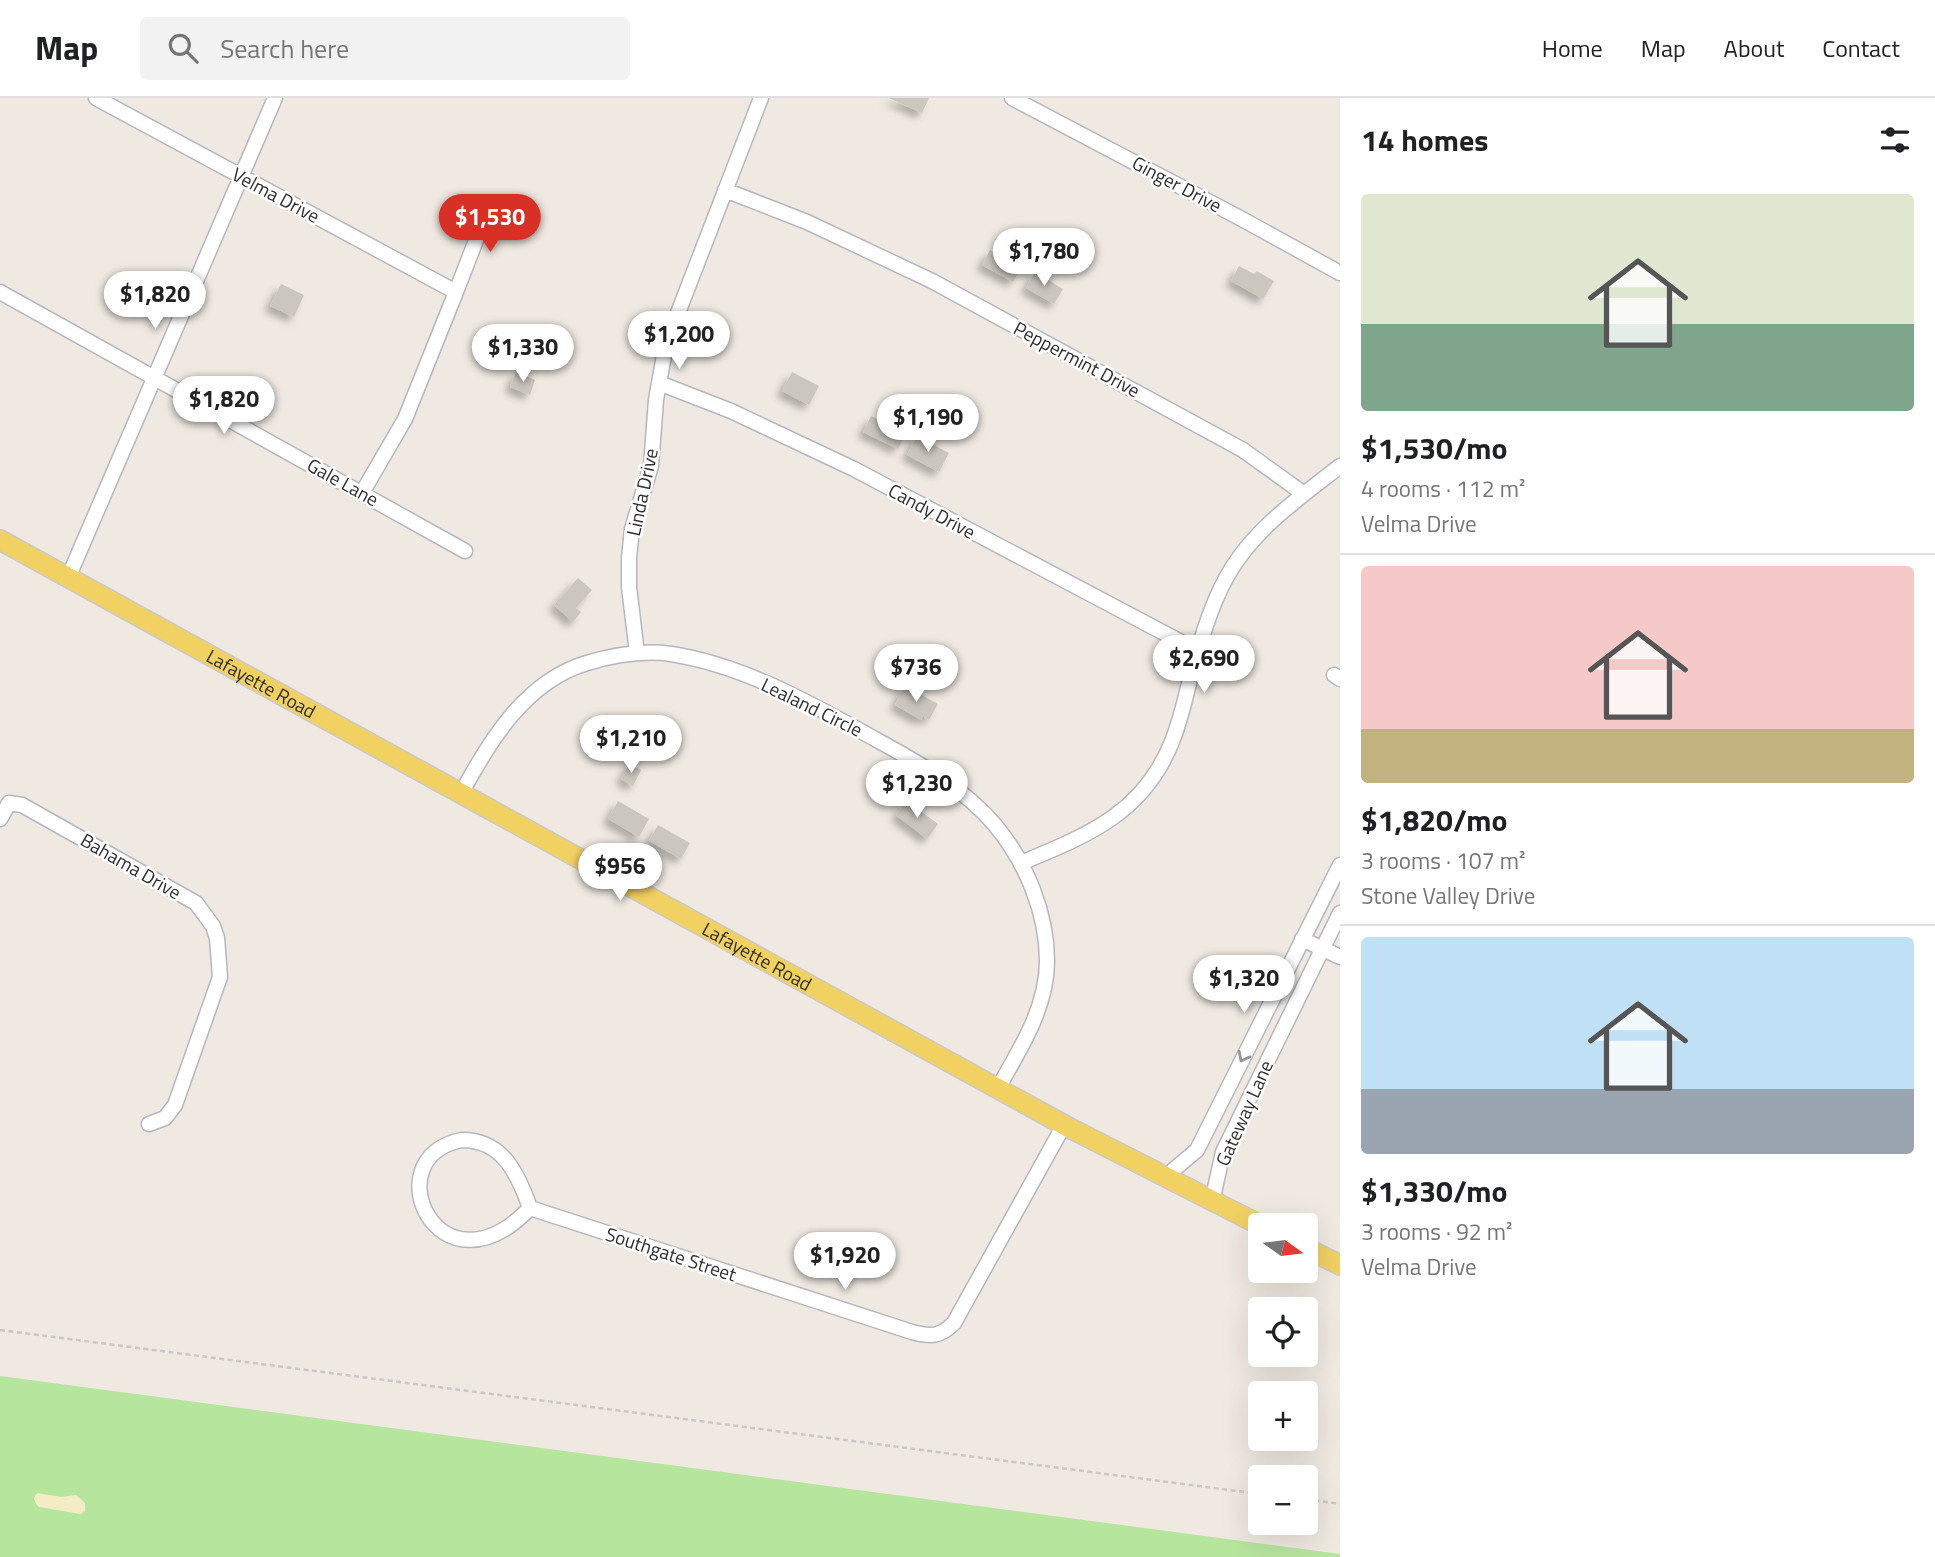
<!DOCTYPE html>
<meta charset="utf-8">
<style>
body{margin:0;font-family:"Titillium Web",sans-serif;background:#f2f2f2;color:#202124;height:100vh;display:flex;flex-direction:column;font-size:26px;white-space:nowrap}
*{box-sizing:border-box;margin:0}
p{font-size:23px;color:#757577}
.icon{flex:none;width:38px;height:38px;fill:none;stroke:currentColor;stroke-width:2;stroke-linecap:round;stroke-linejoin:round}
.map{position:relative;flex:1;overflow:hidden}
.sheet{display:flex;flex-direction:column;background:#fff;width:595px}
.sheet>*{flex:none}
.needle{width:46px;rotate:104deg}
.controls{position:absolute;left:1248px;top:1115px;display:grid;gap:14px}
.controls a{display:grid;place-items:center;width:70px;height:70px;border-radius:7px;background:#fff;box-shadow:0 7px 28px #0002;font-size:35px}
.price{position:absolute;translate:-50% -60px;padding:0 16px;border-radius:24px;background:#fff;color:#222;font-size:23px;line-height:46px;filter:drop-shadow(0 2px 4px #0008)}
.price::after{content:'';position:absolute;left:50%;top:42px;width:21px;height:16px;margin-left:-10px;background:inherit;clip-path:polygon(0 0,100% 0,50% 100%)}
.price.on{background:#d93025;color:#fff}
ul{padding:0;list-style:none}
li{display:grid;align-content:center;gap:14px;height:371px;padding:0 21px}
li+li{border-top:2px solid #e0e0e0}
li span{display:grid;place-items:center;height:217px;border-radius:7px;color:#555}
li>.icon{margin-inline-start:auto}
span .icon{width:126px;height:126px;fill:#fffc;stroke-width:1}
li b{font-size:30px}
h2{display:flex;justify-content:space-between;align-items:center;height:84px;padding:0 21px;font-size:30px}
header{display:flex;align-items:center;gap:42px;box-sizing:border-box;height:98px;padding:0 35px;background:#fff;border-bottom:2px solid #e0e0e0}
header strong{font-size:33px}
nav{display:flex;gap:38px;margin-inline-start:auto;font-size:24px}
.search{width:490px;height:63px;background:#f2f2f2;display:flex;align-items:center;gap:18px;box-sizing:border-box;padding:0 24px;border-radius:7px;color:#757577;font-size:26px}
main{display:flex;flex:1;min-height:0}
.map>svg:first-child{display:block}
</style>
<header>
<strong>Map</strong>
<div class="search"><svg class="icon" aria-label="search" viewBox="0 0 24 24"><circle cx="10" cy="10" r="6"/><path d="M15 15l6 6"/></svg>Search here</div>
<nav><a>Home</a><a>Map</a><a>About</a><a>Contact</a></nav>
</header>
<main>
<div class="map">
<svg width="1340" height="1459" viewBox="0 0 1340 1459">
<defs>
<filter id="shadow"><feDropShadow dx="-5.5" dy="5.5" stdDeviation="3.5" flood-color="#0004"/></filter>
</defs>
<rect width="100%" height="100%" fill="#efe9e1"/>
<path fill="#b6e59e" d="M0 1278 1340 1456V1459H0Z"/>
<path fill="#f3ecc5" d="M37 1395 61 1399 76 1397 85 1405V1413L81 1416 39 1409 36 1406 34 1400Z"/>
<path fill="#cbc7bf" filter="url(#shadow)" d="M889 0H929L922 15Z
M990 152 1021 169 1013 184 982 167Z
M1239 168 1254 176 1257 173 1274 183 1263 201 1231 183Z
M1035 174 1063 191 1054 206 1026 190Z
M281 186 304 197 294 219 270 208Z
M516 274 535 282 530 297 510 289Z
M792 274 819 288 809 307 782 293Z
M871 318 906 335 898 351 863 334Z
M917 338 949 355 939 374 907 357Z
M578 480 592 492 576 510 581 514 573 524 554 507Z
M905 588 938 606 929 622 923 618 921 622 895 607Z
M629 666 641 672 633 688 621 681Z
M618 703 649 721 639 739 608 721Z
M907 703 938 726 927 741 896 717Z
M658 727 690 745 681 761 649 743Z"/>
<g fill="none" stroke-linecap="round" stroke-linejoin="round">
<g stroke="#b4b7c1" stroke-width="17">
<path id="minor" d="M96 0 456 194 405 321 362 395
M1012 0 1240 120 1340 175
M725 92 807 124 932 183 1243 352 1304 396
M0 194 465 453
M456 194 490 106
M659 285 731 313 854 371 1198 553
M68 480 275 0
M637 555 629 489V460L632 431 651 368 656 302 666 246 761 0
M1334 577 1340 581
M462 694C490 642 526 583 587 565 614 557 643 552 671 556 743 567 812 606 875 641 917 664 964 690 995 727 1026 764 1047 815 1047 863 1047 910 1020 951 998 990
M0 721 9 705 22 707 196 805 213 828 217 840 220 879 175 1007 165 1020 149 1026
M1021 765C1088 737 1145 715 1173 641 1182 618 1187 593 1193 569 1203 536 1213 500 1232 470 1259 427 1301 399 1340 368
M1302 841 1340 859
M462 1042C503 1042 518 1076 530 1110 439 1205 372 1059 462 1042Z
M1165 1079 1197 1052 1340 767
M1212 1104 1223 1054 1340 815
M530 1110 912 1234C931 1239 940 1239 954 1225L1064 1027"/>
</g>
<g stroke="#c9c9c9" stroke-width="22">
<g id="major">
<path id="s1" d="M0 442 1064 1027 1260 1127"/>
<path d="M1306 1150 1340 1167"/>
</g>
</g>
<path stroke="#c9c9c9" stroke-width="2.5" stroke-dasharray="5 3.5" stroke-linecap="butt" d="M0 1232 1260 1396
M1306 1401 1340 1406"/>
<use href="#minor" stroke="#fff" stroke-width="14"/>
<use href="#major" stroke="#f2d163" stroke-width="19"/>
</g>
<defs><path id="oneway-chevron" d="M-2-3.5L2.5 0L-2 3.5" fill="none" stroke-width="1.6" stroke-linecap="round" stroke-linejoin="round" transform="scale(1.75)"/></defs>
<use stroke="#969696" href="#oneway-chevron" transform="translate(1243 959) rotate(117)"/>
<g text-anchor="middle" stroke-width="5" stroke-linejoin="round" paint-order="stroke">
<g font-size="19" fill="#2e2e2e" stroke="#fff">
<text transform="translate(1177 86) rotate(28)" y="7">Ginger Drive</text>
<text transform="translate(276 97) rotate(28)" y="7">Velma Drive</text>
<text transform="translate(1077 261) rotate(28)" y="7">Peppermint Drive</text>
<text transform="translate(343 384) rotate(29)" y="7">Gale Lane</text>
<text transform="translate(642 394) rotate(-78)" y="7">Linda Drive</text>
<text transform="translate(932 413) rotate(28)" y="7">Candy Drive</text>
<text dy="7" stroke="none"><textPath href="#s1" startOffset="298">Lafayette Road</textPath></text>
<text transform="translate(812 609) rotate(26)" y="7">Lealand Circle</text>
<text transform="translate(131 768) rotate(30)" y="7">Bahama Drive</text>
<text dy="7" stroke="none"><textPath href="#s1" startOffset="864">Lafayette Road</textPath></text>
<text transform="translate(1244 1015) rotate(-66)" y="7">Gateway Lane</text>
<text transform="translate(671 1156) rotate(18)" y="7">Southgate Street</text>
</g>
</g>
</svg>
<div class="controls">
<a><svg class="needle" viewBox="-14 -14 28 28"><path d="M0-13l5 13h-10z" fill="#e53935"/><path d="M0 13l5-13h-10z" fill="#757577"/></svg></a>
<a><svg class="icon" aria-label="locate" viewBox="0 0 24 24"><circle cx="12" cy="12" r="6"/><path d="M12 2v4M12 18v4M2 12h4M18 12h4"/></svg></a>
<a>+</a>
<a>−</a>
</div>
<b class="price on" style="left:490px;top:156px">$1,530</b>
<b class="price" style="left:1044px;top:190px">$1,780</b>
<b class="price" style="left:155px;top:233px">$1,820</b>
<b class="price" style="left:679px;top:273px">$1,200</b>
<b class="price" style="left:523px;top:286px">$1,330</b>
<b class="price" style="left:224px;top:338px">$1,820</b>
<b class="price" style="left:928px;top:356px">$1,190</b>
<b class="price" style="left:1204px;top:597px">$2,690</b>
<b class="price" style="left:916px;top:606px">$736</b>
<b class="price" style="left:631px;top:677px">$1,210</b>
<b class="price" style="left:917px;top:722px">$1,230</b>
<b class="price" style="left:620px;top:805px">$956</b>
<b class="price" style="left:1244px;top:917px">$1,320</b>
<b class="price" style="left:845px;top:1194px">$1,920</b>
</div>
<section class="sheet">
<h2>14 homes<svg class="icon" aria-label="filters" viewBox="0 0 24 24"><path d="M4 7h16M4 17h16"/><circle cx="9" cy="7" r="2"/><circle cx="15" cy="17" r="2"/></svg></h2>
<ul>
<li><span style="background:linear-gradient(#dfe7d0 60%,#7fa58c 0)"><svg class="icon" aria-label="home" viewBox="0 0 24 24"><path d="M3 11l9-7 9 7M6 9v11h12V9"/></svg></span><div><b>$1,530/mo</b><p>4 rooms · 112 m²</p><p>Velma Drive</p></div></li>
<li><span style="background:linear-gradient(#f6c9c9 75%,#c2b280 0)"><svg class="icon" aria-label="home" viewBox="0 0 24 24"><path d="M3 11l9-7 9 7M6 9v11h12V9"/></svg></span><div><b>$1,820/mo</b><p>3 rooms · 107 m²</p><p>Stone Valley Drive</p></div></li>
<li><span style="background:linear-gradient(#bfe0f5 70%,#9aa5b1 0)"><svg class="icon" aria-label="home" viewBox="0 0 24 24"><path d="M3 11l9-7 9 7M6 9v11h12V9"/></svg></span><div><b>$1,330/mo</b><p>3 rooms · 92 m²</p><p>Velma Drive</p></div></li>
</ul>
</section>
</main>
